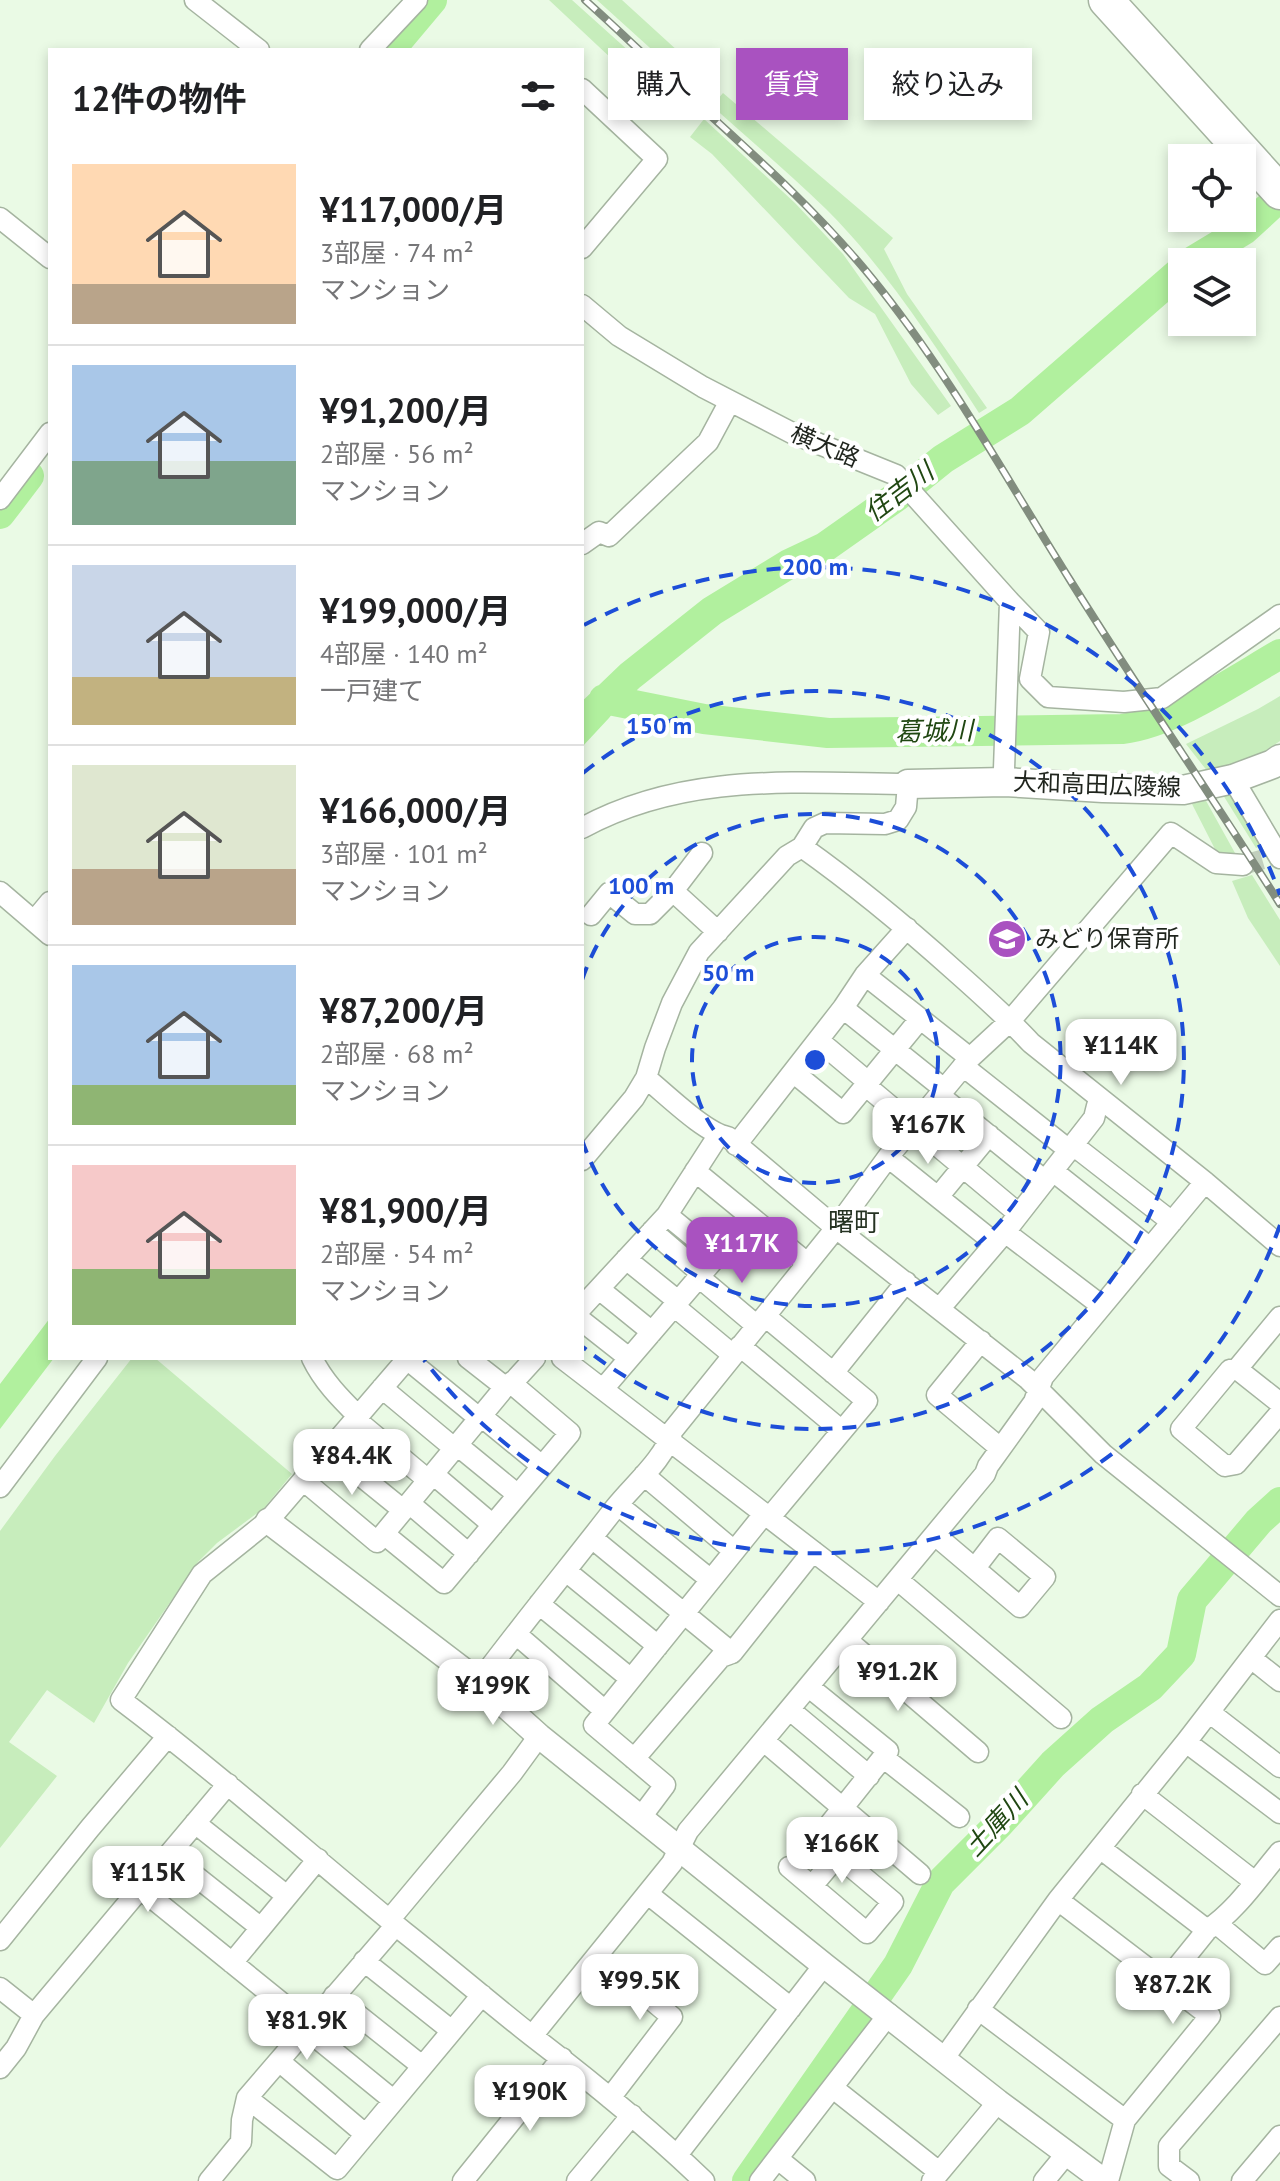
<!DOCTYPE html>
<html lang="ja">
<meta charset="utf-8">
<style>
body{margin:0;font-family:"PT Sans","Noto Sans JP",sans-serif;background:#f6f6f6;color:#202124;height:100vh;display:flex;flex-direction:column;font-size:30px;white-space:nowrap}
*{box-sizing:border-box;margin:0}
p{font-size:26px;color:#757577}
.icon{flex:none;width:44px;height:44px;fill:none;stroke:currentColor;stroke-width:2;stroke-linecap:round;stroke-linejoin:round}
.map{position:relative;flex:1;overflow:hidden}
.sheet{position:absolute;left:48px;top:48px;width:536px;height:1312px;display:flex;flex-direction:column;background:#fff;border-radius:0px;box-shadow:0 4px 12px #0003}
.sheet>*{flex:none}
.banner{position:absolute;left:608px;top:48px;width:552px;height:72px;display:flex;gap:16px}
.fabs{position:absolute;left:1168px;top:144px;display:grid;gap:16px}
.fabs a{display:grid;place-items:center;width:88px;height:88px;border-radius:0px;background:#fff;box-shadow:0 4px 12px #0003;font-size:40px}
.price{position:absolute;translate:-50% -68px;padding:0 18px;border-radius:16px;background:#fff;color:#222;font-size:26px;line-height:52px;filter:drop-shadow(0 2px 4px #0008)}
.price::after{content:'';position:absolute;left:50%;top:48px;width:24px;height:18px;margin-left:-12px;background:inherit;clip-path:polygon(0 0,100% 0,50% 100%)}
.price.active{background:#a952c0;color:#fff}
ul{padding:0;list-style:none}
li{display:flex;align-items:center;gap:24px;height:200px;padding:0 24px}
li+li{border-top:2px solid #e0e0e0}
li span{display:grid;place-items:center;flex:none;width:224px;height:160px;border-radius:0px;color:#555}
li>.icon{margin-inline-start:auto}
span .icon{width:96px;height:96px;fill:#fffc;stroke-width:1}
li b{font-size:34px}
h2{display:flex;justify-content:space-between;align-items:center;height:96px;padding:0 24px;font-size:34px}
.tag{padding:0 28px;border-radius:0px;background:#fff;box-shadow:0 4px 12px #0003;font-size:28px;line-height:72px}
.tag.active{background:#a952c0;color:#fff}
.map>svg:first-child{display:block}
</style>
<div class="map">
<svg width="1280" height="2181" viewBox="0 0 1280 2181">
<rect width="100%" height="100%" fill="#eafae5"/>
<path fill="#c7edbc" d="M549 0H572L689 105 677 120Z
M597 0H622L713 83 702 95Z
M723 93 893 238 884 249 907 294 987 408 979 413C933 342 886 269 826 209 789 173 750 140 712 106Z
M704 119 795 203 843 254 951 406 938 415 911 384 875 314 849 298 712 154 690 137Z
M1280 696V741L1262 753 1208 772 1186 744 1258 709Z
M1234 793 1265 845 1256 848 1223 795Z
M1205 799 1235 853 1218 855 1192 804Z
M1252 875 1280 920V966L1248 918 1232 881Z
M132 1358H155L292 1474 264 1508 217 1543 198 1562 128 1663 94 1723 47 1690 9 1742 57 1776 0 1848V1531L55 1456Z"/>
<path fill="#b1f09e" d="M618 681 629 692 609 718 582 747V715Z
M50 1318V1358H54L0 1429V1384Z"/>
<g fill="none" stroke-linecap="round" stroke-linejoin="round">
<path stroke="#b1f09e" stroke-width="30" d="M390 50 432 0
M1191 262 1244 230 1280 197
M0 514 29 476
M604 699 704 719 828 733 1122 729C1173 723 1235 680 1280 654
M582 722 630 676 712 611 789 564 825 547 896 497 943 459 1020 411 1182 270
M747 2181 898 1965 940 1883 998 1825 1053 1764 1102 1720 1150 1687 1181 1654 1192 1600 1259 1521 1280 1502"/>
<path stroke="#c1cfbd" stroke-width="20" stroke-dasharray="20 10" stroke-linecap="butt" d="M1243 865 1264 859"/>
<g stroke="#a5b4a0" stroke-width="23">
<path id="minor" d="M195 0 259 50
M370 50 417 0
M582 89 657 159 582 248
M0 218 50 258
M582 305 619 336 703 387 792 433 896 475 1010 602 1004 769 1005 782
M0 499 50 433
M582 544 599 532 609 536 708 442 730 401
M1010 602 1039 632 1030 679 1048 697 1124 702 1162 698 1280 615
M1233 779 1280 858
M582 828C685 772 795 783 908 784L906 807 898 820 885 824 825 823 814 828 802 847 787 856 699 952 672 1003 655 1048 646 1078 634 1098 582 1160
M802 847C857 886 905 926 955 971 981 994 1007 1017 1031 1043L1205 1182 1280 1246
M673 891 718 932
M0 892 50 935
M591 915 609 893 635 914H650L673 891 702 853
M35 920 50 902
M865 975 970 1058
M843 1008 944 1089
M818 1040 868 1082
M963 1066 1069 1150
M793 1072 843 1113 920 1019
M646 1078C666 1094 705 1133 728 1137L836 1228 1028 1379 1103 1454 1280 1596
M865 1085 1019 1214
M939 1095 1045 1181
M736 1145 843 1008 865 975 907 928
M1073 1145 1172 1222
M888 1157 995 1243
M695 1171 807 1263
M1053 1171 1150 1248
M938 1197 989 1135
M652 1231 702 1274
M1005 1232 1102 1306
M626 1259 678 1301
M699 1277 757 1326
M599 1289 652 1332
M674 1306 733 1355
M582 1307 667 1215 718 1136
M940 1308 1005 1232 1094 1118 1097 1106 1102 1100
M765 1316 867 1401 770 1517
M1280 1317 1237 1369 1280 1403
M582 1321 629 1358
M981 1341 937 1395 1000 1448
M740 1346 842 1431
M312 1358C323 1381 340 1398 358 1416
M408 1358 268 1521 202 1574 121 1700C219 1774 310 1855 404 1932 447 1966 489 2002 532 2036 592 2082 650 2129 704 2181
M468 1358 505 1387
M562 1358 879 1602
M407 1359 479 1418
M1237 1369 1230 1370 1181 1429 1225 1466 1236 1464 1280 1413
M833 1373 906 1282
M382 1388 454 1448
M603 1389 717 1256 667 1215
M481 1416 542 1466
M355 1419 428 1480
M457 1445 518 1495
M329 1450 403 1510
M433 1474 493 1525
M644 1475 734 1551
M303 1480 377 1542 505 1387 515 1380 535 1358
M0 1487 97 1358
M409 1503 469 1554
M618 1505 711 1580
M384 1534 444 1583 570 1433 511 1383
M935 1535 1020 1607 1045 1577 998 1538 975 1568
M592 1538 732 1653 813 1551
M566 1571 658 1646
M898 1580 1061 1718
M539 1604 631 1679
M516 1634 605 1711
M847 1640 978 1752
M1251 1658 1280 1681
M479 1682C523 1623 570 1566 615 1508 634 1484 664 1460 673 1430L836 1228 888 1157 970 1058 1010 1021 1171 833 1216 863 1243 865
M790 1710 869 1776
M1209 1712 1280 1767
M764 1741 920 1874
M1186 1742 1280 1813
M884 1758 959 1817
M634 1759 721 1657 732 1653
M1142 1794 1255 1882
M641 1817 665 1785 594 1725 765 1513
M195 1823 287 1896
M1100 1848 1207 1930
M169 1855 261 1928
M789 1867 867 1933 893 1902 818 1839 888 1751 809 1687
M812 1886 838 1855
M141 1889 299 2017 317 2038 393 2100
M648 1894 791 2008
M1058 1900 1210 2016 1125 2120 1108 2181
M390 1919 512 1773 539 1736
M1217 1924 1265 1964 1280 1947
M0 1940 90 1828 168 1736
M598 1955 672 2017 610 2098
M364 1961 452 2031
M232 1963 318 1859
M1165 1982 1207 1930C1236 1911 1258 1878 1280 1852
M0 1988 34 2015 16 2048 0 2068
M334 1996 422 2066
M978 2009 1125 2120
M34 2015 228 1784
M532 2036 672 1863 688 1831 985 1474 988 1466 1034 1402 1043 1377 1205 1182
M944 2058 1058 1900 1186 1742 1280 1620
M279 2061 365 2134
M833 2088 939 2172
M247 2098 337 2169 482 1995
M677 2155 824 1965
M778 2159 805 2181
M209 2181 241 2142 242 2120 247 2098 396 1925
M463 2181 562 2058
M577 2181 632 2115
M760 2181 889 2014
M932 2181 998 2102
M1044 2181 1067 2153
M1189 2181 1169 2166V2146L1280 2017
M1242 2181 1280 2136"/>
</g>
<g stroke="#a5b4a0" stroke-width="27">
<path id="tertiary" d="M268 1521 479 1682 539 1736 825 1966 998 2102 1104 2181"/>
</g>
<g stroke="#a5b4a0" stroke-width="31">
<path id="secondary" d="M908 784 1005 782 1103 788 1183 790 1233 779 1273 764 1280 759"/>
</g>
<g stroke="#a5b4a0" stroke-width="37">
<path id="trunk" d="M1106 0 1280 192"/>
</g>
<use href="#minor" stroke="#fff" stroke-width="20"/>
<use href="#tertiary" stroke="#fff" stroke-width="24"/>
<use href="#secondary" stroke="#fff" stroke-width="28"/>
<use href="#trunk" stroke="#fff" stroke-width="34"/>
<g stroke="#828d7f" stroke-width="8">
<path id="rail" d="M585 0C621 32 655 66 691 98 754 155 817 211 871 277 947 370 1006 478 1070 580 1138 689 1211 795 1280 904"/>
</g>
<use href="#rail" stroke="#fff" stroke-width="5" stroke-dasharray="15" stroke-linecap="butt"/>
</g>
<g fill="none" stroke="#1d4ed8" stroke-width="4" stroke-dasharray="14 10">
<circle cx="815" cy="1060" r="123"/>
<path d="M582 980A246 246 0 1 1 582 1140"/>
<path d="M583 773A369 369 0 1 1 583 1347"/>
<path d="M1280 1225A493 493 0 0 1 424 1360M584 625A493 493 0 0 1 1280 895"/>
</g>
<defs>
<g id="school-disc" transform="scale(2)"><circle r="9.5" fill="#a952c0" stroke="#fff"/><path d="M0-5L7-2L0 1L-7-2ZM-4 1L0 2.5L4 1V4Q0 6-4 4Z" fill="#fff"/></g>
</defs>
<g fill-rule="evenodd">
<use href="#school-disc" x="1007" y="939"/>
</g>
<g text-anchor="middle" stroke-width="8" stroke-linejoin="round" paint-order="stroke">
<g font-size="24" fill="#1f241d" stroke="#fff">
<text transform="translate(825 446) rotate(23)" y="8">横大路</text>
<text transform="translate(1097 785) rotate(2)" y="8">大和高田広陵線</text>
</g>
<g font-size="24" fill="#1f241d" stroke="#fff" text-anchor="start">
<text x="1035" y="947">みどり保育所</text>
</g>
<g font-size="26" font-style="italic" fill="#204712" stroke="#fff">
<text transform="translate(899 492) rotate(-37)" y="9">住吉川</text>
<text transform="translate(934 731) rotate(-1)" y="9">葛城川</text>
<text transform="translate(996 1823) rotate(-47)" y="9">土庫川</text>
</g>
<g font-size="26" fill="#263323" stroke="#fff">
<text x="854" y="1231">曙町</text>
</g>
</g>
<circle cx="815" cy="1060" r="12" fill="#1d4ed8" stroke="#fff" stroke-width="4"/>
<g font-size="24" text-anchor="middle" font-weight="bold" fill="#1d4ed8" stroke="#fff" stroke-width="8" stroke-linejoin="round" paint-order="stroke">
<text x="815" y="575">200 m</text>
<text x="659" y="734">150 m</text>
<text x="641" y="894">100 m</text>
<text x="728" y="981">50 m</text>
</g>
</svg>
<div class="fabs">
<a><svg class="icon" aria-label="locate" viewBox="0 0 24 24"><circle cx="12" cy="12" r="6"/><path d="M12 2v4M12 18v4M2 12h4M18 12h4"/></svg></a>
<a><svg class="icon" aria-label="layers" viewBox="0 0 24 24"><path d="M12 4l9 5-9 5-9-5zM3 14l9 5 9-5"/></svg></a>
</div>
<b class="price" style="left:1121px;top:1087px">¥114K</b>
<b class="price" style="left:928px;top:1166px">¥167K</b>
<b class="price active" style="left:742px;top:1285px">¥117K</b>
<b class="price" style="left:352px;top:1497px">¥84.4K</b>
<b class="price" style="left:898px;top:1713px">¥91.2K</b>
<b class="price" style="left:493px;top:1727px">¥199K</b>
<b class="price" style="left:842px;top:1885px">¥166K</b>
<b class="price" style="left:148px;top:1914px">¥115K</b>
<b class="price" style="left:640px;top:2022px">¥99.5K</b>
<b class="price" style="left:1173px;top:2026px">¥87.2K</b>
<b class="price" style="left:307px;top:2062px">¥81.9K</b>
<b class="price" style="left:530px;top:2133px">¥190K</b>
<div class="banner">
<a class="tag">購入</a>
<a class="tag active">賃貸</a>
<a class="tag">絞り込み</a>
</div>
<section class="sheet">
<h2>12件の物件<svg class="icon" aria-label="filters" viewBox="0 0 24 24"><path d="M4 7h16M4 17h16"/><circle cx="9" cy="7" r="2"/><circle cx="15" cy="17" r="2"/></svg></h2>
<ul>
<li><span style="background:linear-gradient(#ffd9b3 75%,#b9a48a 0)"><svg class="icon" aria-label="home" viewBox="0 0 24 24"><path d="M3 11l9-7 9 7M6 9v11h12V9"/></svg></span><div><b>¥117,000/月</b><p>3部屋 · 74 m²</p><p>マンション</p></div></li>
<li><span style="background:linear-gradient(#a9c7e8 60%,#7fa58c 0)"><svg class="icon" aria-label="home" viewBox="0 0 24 24"><path d="M3 11l9-7 9 7M6 9v11h12V9"/></svg></span><div><b>¥91,200/月</b><p>2部屋 · 56 m²</p><p>マンション</p></div></li>
<li><span style="background:linear-gradient(#c9d6e8 70%,#c2b280 0)"><svg class="icon" aria-label="home" viewBox="0 0 24 24"><path d="M3 11l9-7 9 7M6 9v11h12V9"/></svg></span><div><b>¥199,000/月</b><p>4部屋 · 140 m²</p><p>一戸建て</p></div></li>
<li><span style="background:linear-gradient(#dfe7d0 65%,#b9a48a 0)"><svg class="icon" aria-label="home" viewBox="0 0 24 24"><path d="M3 11l9-7 9 7M6 9v11h12V9"/></svg></span><div><b>¥166,000/月</b><p>3部屋 · 101 m²</p><p>マンション</p></div></li>
<li><span style="background:linear-gradient(#a9c7e8 75%,#8fb573 0)"><svg class="icon" aria-label="home" viewBox="0 0 24 24"><path d="M3 11l9-7 9 7M6 9v11h12V9"/></svg></span><div><b>¥87,200/月</b><p>2部屋 · 68 m²</p><p>マンション</p></div></li>
<li><span style="background:linear-gradient(#f6c9c9 65%,#8fb573 0)"><svg class="icon" aria-label="home" viewBox="0 0 24 24"><path d="M3 11l9-7 9 7M6 9v11h12V9"/></svg></span><div><b>¥81,900/月</b><p>2部屋 · 54 m²</p><p>マンション</p></div></li>
</ul>
</section>
</div>
